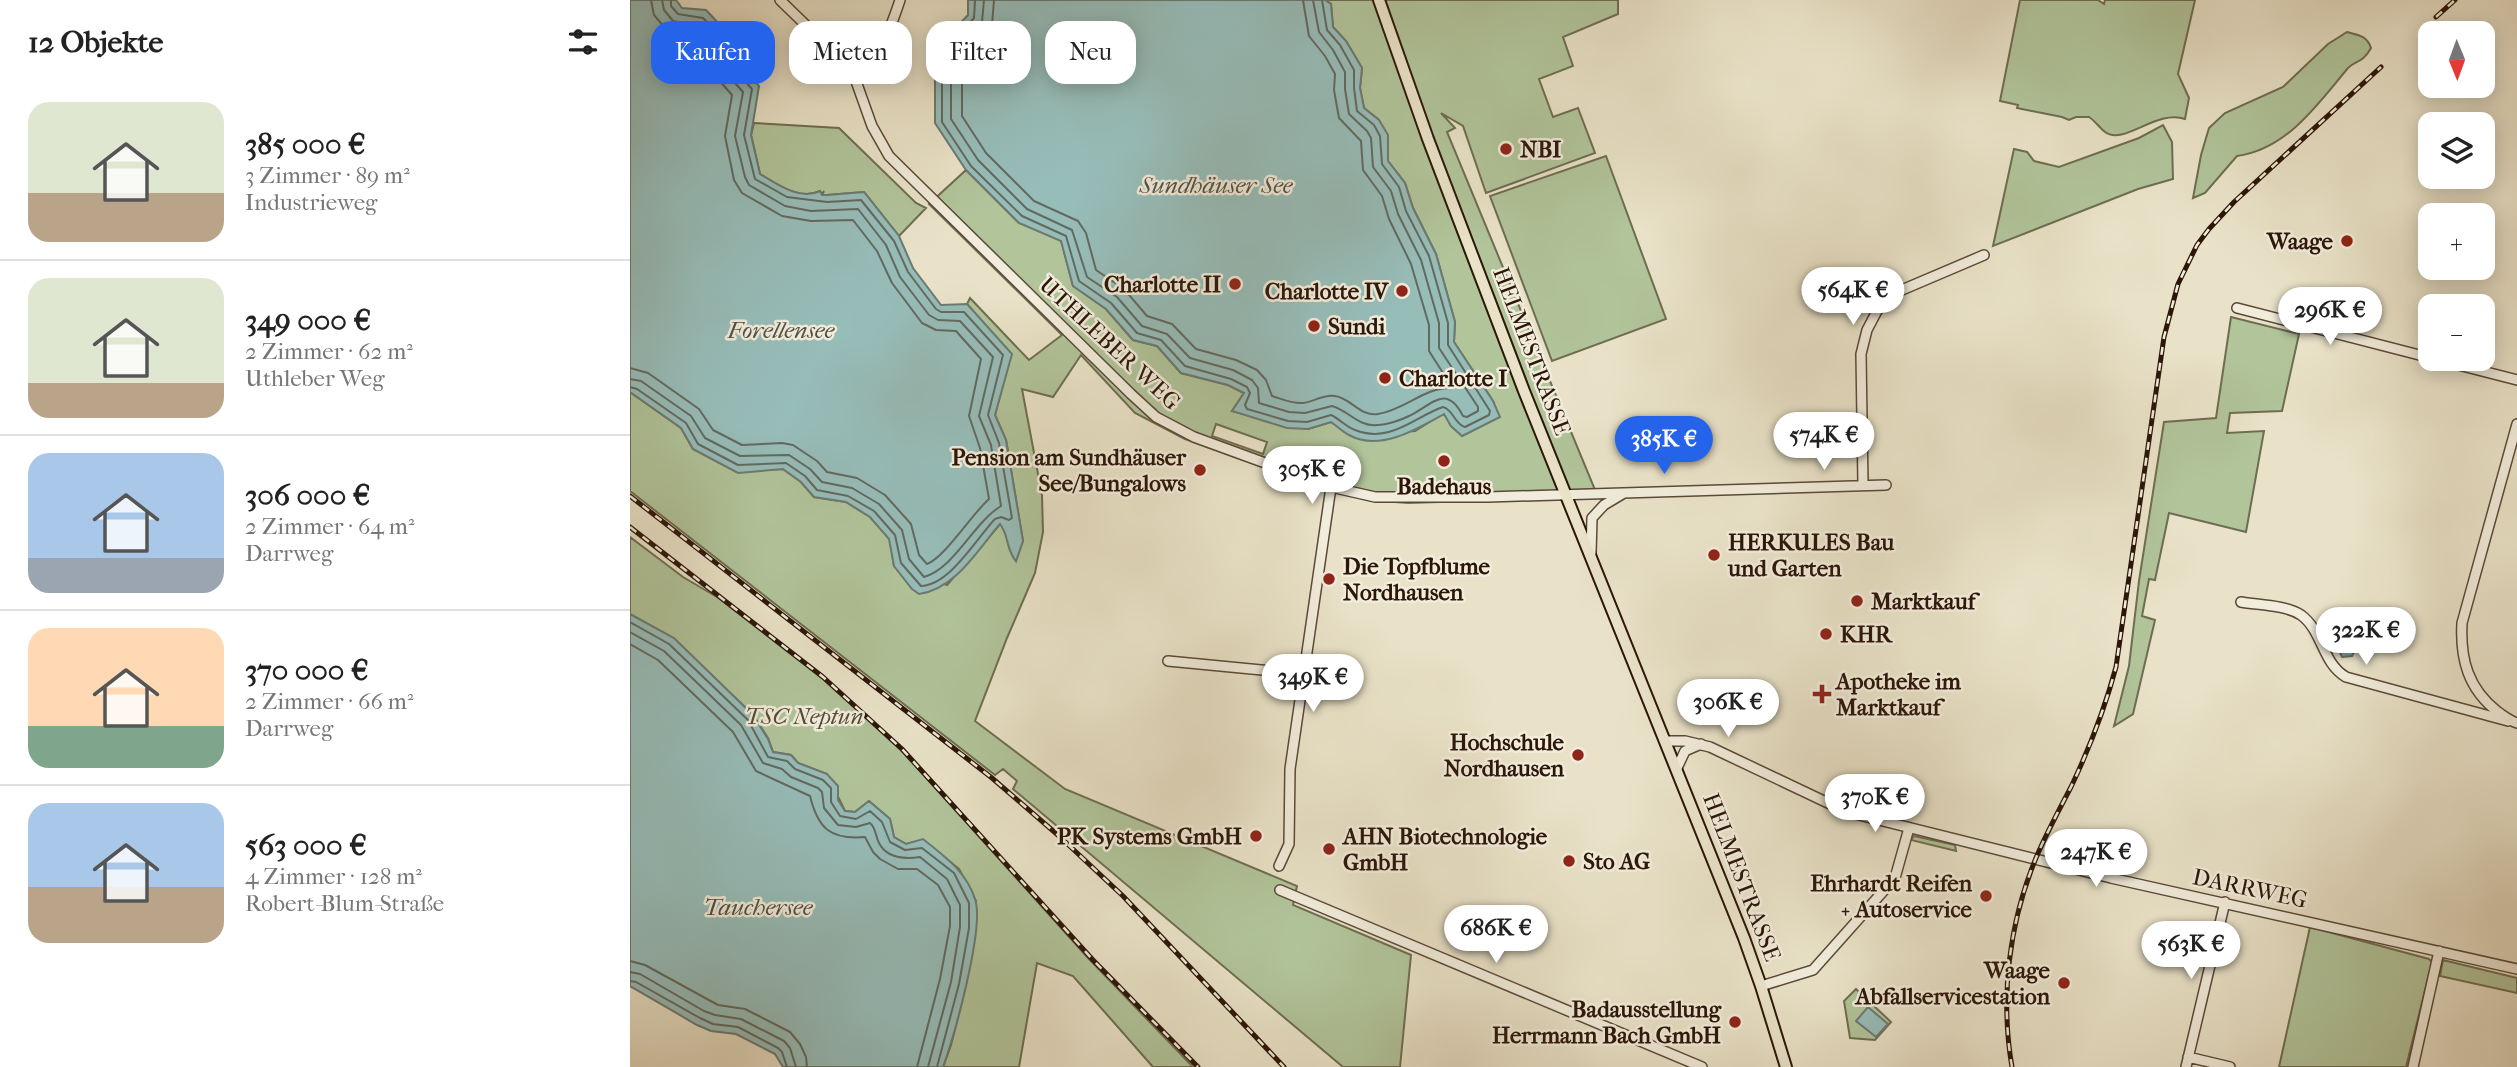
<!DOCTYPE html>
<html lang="de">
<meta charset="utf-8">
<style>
body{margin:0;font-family:"IM FELL French Canon",serif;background:#f2f2f2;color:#222;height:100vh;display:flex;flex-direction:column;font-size:26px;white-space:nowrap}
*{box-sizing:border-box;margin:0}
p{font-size:23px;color:#767676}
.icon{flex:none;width:38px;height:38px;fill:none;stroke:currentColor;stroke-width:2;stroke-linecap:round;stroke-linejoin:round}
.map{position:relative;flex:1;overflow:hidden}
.drawer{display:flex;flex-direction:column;background:#fff;width:630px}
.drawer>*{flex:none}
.top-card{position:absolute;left:21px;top:21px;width:665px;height:63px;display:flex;gap:14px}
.needle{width:46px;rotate:179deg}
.tools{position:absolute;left:1788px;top:21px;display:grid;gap:14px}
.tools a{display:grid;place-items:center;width:77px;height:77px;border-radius:14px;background:#fff;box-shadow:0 4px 18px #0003;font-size:35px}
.price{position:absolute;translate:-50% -60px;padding:0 16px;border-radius:24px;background:#fff;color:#222;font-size:23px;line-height:46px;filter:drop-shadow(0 2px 4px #0008)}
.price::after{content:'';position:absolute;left:50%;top:42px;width:21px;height:16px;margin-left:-10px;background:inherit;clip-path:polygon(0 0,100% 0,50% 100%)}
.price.current{background:#2563eb;color:#fff}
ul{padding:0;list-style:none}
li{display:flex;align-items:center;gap:21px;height:175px;padding:0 28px}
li+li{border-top:2px solid #e0e0e0}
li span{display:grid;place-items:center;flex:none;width:196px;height:140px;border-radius:21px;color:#555}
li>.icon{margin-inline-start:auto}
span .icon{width:84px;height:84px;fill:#fffc;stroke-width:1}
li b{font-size:30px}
h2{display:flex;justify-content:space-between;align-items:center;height:84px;padding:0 28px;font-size:30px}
.pill{padding:0 24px;border-radius:21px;background:#fff;box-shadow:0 4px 18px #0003;font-size:24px;line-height:63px}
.pill.current{background:#2563eb;color:#fff}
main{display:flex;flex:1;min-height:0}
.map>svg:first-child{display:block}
</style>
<main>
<section class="drawer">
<h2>12 Objekte<svg class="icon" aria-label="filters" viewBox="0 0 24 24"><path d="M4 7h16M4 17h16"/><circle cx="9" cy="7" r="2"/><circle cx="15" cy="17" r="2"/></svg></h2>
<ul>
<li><span style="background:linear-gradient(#dfe7d0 65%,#b9a48a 0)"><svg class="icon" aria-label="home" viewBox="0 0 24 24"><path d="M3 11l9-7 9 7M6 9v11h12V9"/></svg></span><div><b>385 000 €</b><p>3 Zimmer · 89 m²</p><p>Industrieweg</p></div></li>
<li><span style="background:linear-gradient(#dfe7d0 75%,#b9a48a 0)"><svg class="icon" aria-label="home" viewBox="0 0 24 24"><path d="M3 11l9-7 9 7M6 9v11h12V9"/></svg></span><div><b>349 000 €</b><p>2 Zimmer · 62 m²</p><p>Uthleber Weg</p></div></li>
<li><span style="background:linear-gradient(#a9c7e8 75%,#9aa5b1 0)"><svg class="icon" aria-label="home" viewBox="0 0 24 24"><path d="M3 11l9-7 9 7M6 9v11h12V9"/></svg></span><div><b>306 000 €</b><p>2 Zimmer · 64 m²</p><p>Darrweg</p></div></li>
<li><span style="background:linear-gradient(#ffd9b3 70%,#7fa58c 0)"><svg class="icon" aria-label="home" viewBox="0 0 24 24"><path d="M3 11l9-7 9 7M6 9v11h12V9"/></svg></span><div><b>370 000 €</b><p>2 Zimmer · 66 m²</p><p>Darrweg</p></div></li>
<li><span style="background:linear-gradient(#a9c7e8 60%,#b9a48a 0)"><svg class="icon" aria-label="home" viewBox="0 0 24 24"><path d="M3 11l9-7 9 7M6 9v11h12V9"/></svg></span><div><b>563 000 €</b><p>4 Zimmer · 128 m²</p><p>Robert-Blum-Straße</p></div></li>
</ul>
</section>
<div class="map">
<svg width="1887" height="1067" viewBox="0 0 1887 1067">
<rect width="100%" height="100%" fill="#e9e2c8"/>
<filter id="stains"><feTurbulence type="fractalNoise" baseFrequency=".00286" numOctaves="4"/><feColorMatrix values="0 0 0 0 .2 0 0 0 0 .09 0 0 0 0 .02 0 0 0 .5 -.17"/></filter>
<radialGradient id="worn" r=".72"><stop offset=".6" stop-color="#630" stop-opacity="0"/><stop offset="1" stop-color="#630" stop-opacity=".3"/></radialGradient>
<path fill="#b1c49a" stroke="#6e6d51" stroke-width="2" fill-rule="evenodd" d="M695 0H988V14L933 37 943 66 909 79 923 117 948 108 965 153 856 193 833 126 811 113 825 128 817 132 968 497 778 503 738 500 684 486 555 439 505 413 451 355 423 397 392 389 412 495 413 532 405 573 377 638 345 721 435 789 667 886 663 905 781 955 770 1067H713L383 789 387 781 373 769 365 775 0 491V392L51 428 63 449 107 472 153 469 171 482 184 497 216 502 240 517 260 539 264 566 317 585 371 523C379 536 376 549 386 561L393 541 376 440 365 415 381 354 337 304 340 298 399 360 432 335 299 204 336 170 389 223 431 240 443 286 476 309 503 340 527 346 551 373 598 385 614 393 602 411 678 429 701 422 721 436 785 431 814 413 821 426 832 436 869 417 863 401 824 342 825 322 806 254 783 208 775 183 758 161 757 135 749 120 734 108 730 88 732 68 716 41 703 27 701 4ZM586 424 637 442 633 454 582 436Z
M1390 0H1468L1474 4 1475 0H1565L1548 74 1559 98 1555 119C1526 109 1494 146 1475 132 1469 127 1465 121 1459 117H1446L1439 120 1432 117 1387 108 1388 105 1370 101Z
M1717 32C1729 35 1737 36 1741 48 1732 64 1727 59 1718 68 1687 105 1657 149 1607 156L1575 193 1563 198 1571 155 1579 128 1595 113 1653 87 1698 44Z
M124 123 209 128 286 203 296 208 269 236 234 192 197 195H192L194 191 192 194 190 191C170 201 147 184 130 174L121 135Z
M1533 125 1542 142 1543 179 1508 189 1363 246 1384 149 1397 152 1404 161 1429 167 1509 138Z
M976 156 1036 319 922 361 860 196Z
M1601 317 1669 334 1652 411 1600 413 1597 433 1634 431 1616 532 1539 513 1525 580 1519 579 1512 616 1525 620 1503 714 1484 726 1499 666 1509 581 1534 422 1586 418Z
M0 537 53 577 87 597 192 678 273 752 458 958 563 1067H523L443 976 407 963 389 1067H313L321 1045 336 985 346 901 329 869 293 840 276 844 264 837 260 819 239 801 225 812 215 811 197 774 168 763 161 755 143 752 138 738 123 715 44 639 0 614Z
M1284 836 1325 845 1326 851 1281 840Z
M1680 927 1799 959 1802 962 1776 1067H1649Z
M1813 960 1887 978V993L1810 976Z
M1226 989 1261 1022 1245 1040 1220 1038 1214 1001Z"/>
<path fill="#97bdb9" stroke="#6c7a72" stroke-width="2" d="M0 0H46L52 8 76 10 93 28 103 57 129 86 121 135 130 174C147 184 170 201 190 191L192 195H197L234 192 269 236 283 268 311 305 337 304 382 354 365 415 376 440 393 541 386 561C375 547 380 538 370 524 348 549 326 589 289 594L282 589 264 566 259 539 240 517 216 502 184 497 171 482 153 469 108 473 63 449 51 428 0 392Z
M338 0H695L701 4 703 27 716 41 732 68 730 88 734 108 749 120 758 135V161L775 183 783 208 806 254 825 322 824 342 863 401 870 417 832 436 821 426 814 414C787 429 750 452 719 435 713 432 707 426 701 422L678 429 657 428 602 411 614 393 598 385 551 373 527 346 503 340 476 309 443 286 431 241 389 223 336 170 305 123V71L315 35 324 30 338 15Z
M0 614 44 638 123 715 138 739 143 752 161 755 168 763 197 774 208 786V800L215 811 225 812 239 801 260 819 264 837 276 844 293 839C315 857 336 871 345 899 355 927 324 1037 313 1067H153L145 1054 106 1034 81 1031 67 1025 0 986Z
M1709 637H1718L1724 652 1722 656 1712 657 1705 642Z
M1238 1007 1258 1024 1246 1037 1226 1021Z"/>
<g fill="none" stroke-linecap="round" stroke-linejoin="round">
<path stroke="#626a60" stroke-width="2" d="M345 0 344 18 329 35 321 40 316 51 312 72V122L341 166 392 216 436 236 449 281 481 303 507 333 531 340 555 366 601 379 617 387 620 393 615 405 617 409 658 421 677 422 701 415C710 419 716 427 725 430 760 444 784 417 813 407 824 410 824 424 835 427L859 415 860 411 818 345V323L799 256 776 211 769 187 752 164 750 136 744 125 727 111 724 88V70L710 45 697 30 692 0
M354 0 352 22 336 41 328 46 325 54 321 73V119L348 160 397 209 442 230 457 277 487 297 512 326 537 334 560 358 603 370 622 380 628 388 629 403 659 412 675 413 702 406C719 411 729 427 747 425 757 425 771 420 779 416 802 405 816 383 833 416L837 417 848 411V407L809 348V323L791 260 768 214 761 191 743 167 741 138 737 131 719 114 715 89V72L703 50 689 32 683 0
M364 0 362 25 336 54 332 74V116L356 153 404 201 448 221 456 233 466 270 494 289 517 316 542 324 566 349 606 360 627 370 636 380 642 396C652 399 662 404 673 403 684 402 693 394 705 396 721 398 730 417 748 414 774 410 793 389 818 388L820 384 799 351V325L781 264 759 219 752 196 733 170 731 141 709 118 704 90 705 74 695 56 679 36 673 0
M0 368 18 373 69 409 83 430 112 445 152 443 163 445 187 461 197 472 227 478 255 495 281 524 289 555 297 564C314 558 342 514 359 499L350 448 339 416 351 359 326 331 306 330 292 323 262 283 247 251 223 220 181 221 152 216 112 193 104 180 95 136 102 95 81 71 70 42 64 36 47 34 35 28 24 15 21 0
M0 379 11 381 61 416 75 438 110 456 159 455 180 469 192 482 222 488 249 504 272 530 279 559 294 577C325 568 343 523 371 506L361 445 349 416 363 357 330 321 308 320 299 315 270 277 256 245 228 209 181 211 155 206 119 185 115 177 105 136 113 92 90 66 80 37 70 26 43 21 34 10 32 0
M0 387 7 389 56 423 68 444 108 465 156 463 175 476 187 490 218 496 244 511 265 535 271 563 291 586C320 585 346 539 365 519L371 517 379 520 382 518 369 443 358 415 373 355 334 312H311L306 309 278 272 264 241 231 200 197 202 157 197 125 179 114 135 122 89 97 61 87 32 73 18 48 14 41 6V0
M0 622 39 644 118 720 138 757 157 761 165 769 193 780 201 788V802L210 816 226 819 240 811 252 822 260 842 275 850 292 848 324 873 339 903V928L329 984 307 1067
M0 632 34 651 111 725 133 763 152 769 161 777 188 788 192 792 194 808 208 825 226 827 240 823C246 828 245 835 249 843 257 859 276 859 290 857L317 879 330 905V927L321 982 298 1067
M0 644 28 660 103 732 126 771 180 796C188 829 201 840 235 837L243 852 250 859 268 869H287L308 885 320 907V926L310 979 287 1067
M0 961 15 965 88 1005 115 1009 160 1032 170 1044 176 1057 177 1067
M0 972 10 974 74 1011 85 1015 111 1019 154 1041 160 1048 166 1067
M0 981 6 982 70 1018 83 1024 108 1027 148 1048 152 1052 157 1067"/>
<g stroke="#5b4938" stroke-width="12">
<path id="minor" d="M150 0 222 70 242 126 259 156 501 394 526 417 564 437 701 487 745 497H858L1256 485
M222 70C253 52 259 33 270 0
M1607 308 1801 358
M1805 359 1887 380
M1887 424 1832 623C1830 659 1838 689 1868 712 1874 716 1880 721 1887 723
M1233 485 1231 354 1237 330 1247 311 1260 295 1354 255
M961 553 962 518 974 505 994 493
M1611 602C1628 605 1656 605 1671 615 1693 631 1692 663 1716 677L1878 721
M538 661 674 674
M1035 741H1055L1080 747 1217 812 1481 878 1887 969
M1047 768 1055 751 1071 744
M649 866 659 844 660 769 701 487
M650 890 1072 1067
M1131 986 1183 970 1265 878 1279 828
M1558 1057 1600 1067
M1556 1067 1595 902
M1783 1067 1809 951"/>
</g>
<g stroke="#2c1608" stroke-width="14">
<path id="major" d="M749 0 798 139 894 391 1114 938 1131 986 1156 1067"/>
</g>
<use href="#minor" stroke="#f1ecdb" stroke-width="9"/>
<use href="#major" stroke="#e9e2c8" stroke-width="10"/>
<g stroke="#2c1608" stroke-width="5">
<path id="rail" d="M1806 17 1825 0
M0 496 362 778 429 836 493 896 654 1067
M0 527 193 677 272 749 463 960 568 1067
M1382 1067C1370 998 1379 923 1406 858 1416 834 1429 810 1441 787 1459 749 1475 708 1486 667L1534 337 1548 284 1567 245 1579 229 1604 202 1751 67"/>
</g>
<use href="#rail" stroke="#f1ecdb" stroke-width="2.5" stroke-dasharray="8" stroke-linecap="butt"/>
</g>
<g fill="#8f2418" stroke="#f1ecdb" stroke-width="2.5">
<circle cx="876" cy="149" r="7"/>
<circle cx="1717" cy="241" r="7"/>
<circle cx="605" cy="284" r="7"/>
<circle cx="772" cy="291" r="7"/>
<circle cx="684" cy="326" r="7"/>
<circle cx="755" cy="378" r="7"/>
<circle cx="814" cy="461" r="7"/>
<circle cx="570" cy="470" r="7"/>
<circle cx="1084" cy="555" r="7"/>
<circle cx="699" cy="579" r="7"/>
<circle cx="1227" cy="601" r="7"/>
<circle cx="1196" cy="634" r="7"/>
<path d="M1188.5 683.5h7v7h7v7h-7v7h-7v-7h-7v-7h7z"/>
<circle cx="948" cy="755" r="7"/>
<circle cx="626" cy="836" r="7"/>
<circle cx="699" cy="849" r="7"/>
<circle cx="939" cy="861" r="7"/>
<circle cx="1356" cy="896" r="7"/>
<circle cx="1434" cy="983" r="7"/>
<circle cx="1105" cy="1022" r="7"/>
</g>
<g text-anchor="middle" stroke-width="5" stroke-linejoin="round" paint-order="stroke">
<g font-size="23" font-weight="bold" fill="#2c1608" stroke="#f1ecdb" text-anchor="start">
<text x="890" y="157">NBI</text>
<text x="1703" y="249" text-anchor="end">Waage</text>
<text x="591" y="292" text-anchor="end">Charlotte II</text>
<text x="758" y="299" text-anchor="end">Charlotte IV</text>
<text x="698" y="334">Sundi</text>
<text x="769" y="386">Charlotte I</text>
<text x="556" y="465" text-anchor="end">Pension am Sundhäuser<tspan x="556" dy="26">See/Bungalows</tspan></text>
<text x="814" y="494" text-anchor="middle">Badehaus</text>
<text x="1098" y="550">HERKULES Bau<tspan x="1098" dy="26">und Garten</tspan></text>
<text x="713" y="574">Die Topfblume<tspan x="713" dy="26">Nordhausen</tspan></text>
<text x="1241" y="609">Marktkauf</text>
<text x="1210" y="642">KHR</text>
<text x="1206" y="689">Apotheke im<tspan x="1206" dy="26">Marktkauf</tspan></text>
<text x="934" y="750" text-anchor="end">Hochschule<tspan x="934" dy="26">Nordhausen</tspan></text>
<text x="612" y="844" text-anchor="end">PK Systems GmbH</text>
<text x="713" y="844">AHN Biotechnologie<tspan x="713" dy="26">GmbH</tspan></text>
<text x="953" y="869">Sto AG</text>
<text x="1342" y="891" text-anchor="end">Ehrhardt Reifen<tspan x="1342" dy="26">+ Autoservice</tspan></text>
<text x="1420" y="978" text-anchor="end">Waage<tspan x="1420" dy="26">Abfallservicestation</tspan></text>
<text x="1091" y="1017" text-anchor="end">Badausstellung<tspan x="1091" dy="26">Herrmann Bach GmbH</tspan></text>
</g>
<g font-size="23" fill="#2c1608" stroke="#f1ecdb">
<text transform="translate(480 343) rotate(43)" y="8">UTHLEBER WEG</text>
<text transform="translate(902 351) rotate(69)" y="8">HELMESTRASSE</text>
<text transform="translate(1112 877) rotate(69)" y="8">HELMESTRASSE</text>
<text transform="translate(1620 888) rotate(12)" y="8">DARRWEG</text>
</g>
<g font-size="23" font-style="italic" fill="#544a34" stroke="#f1ecdb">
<text x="174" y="724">TSC Neptun</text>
</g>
<g font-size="24" font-style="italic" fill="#515046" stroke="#f1ecdb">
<text x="586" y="193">Sundhäuser See</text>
<text x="151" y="338">Forellensee</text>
<text x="128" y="915">Tauchersee</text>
</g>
</g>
<rect width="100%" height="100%" filter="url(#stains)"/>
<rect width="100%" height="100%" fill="url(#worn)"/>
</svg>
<div class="tools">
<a><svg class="needle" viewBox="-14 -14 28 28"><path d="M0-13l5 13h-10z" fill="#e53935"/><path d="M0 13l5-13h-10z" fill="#767676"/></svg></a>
<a><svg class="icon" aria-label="layers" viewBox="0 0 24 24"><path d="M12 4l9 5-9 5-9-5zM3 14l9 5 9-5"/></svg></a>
<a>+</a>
<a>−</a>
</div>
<b class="price" style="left:1223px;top:327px">564K €</b>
<b class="price" style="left:1700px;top:347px">296K €</b>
<b class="price" style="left:1194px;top:472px">574K €</b>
<b class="price current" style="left:1034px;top:476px">385K €</b>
<b class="price" style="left:682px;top:506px">305K €</b>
<b class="price" style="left:1736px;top:667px">322K €</b>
<b class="price" style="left:683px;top:714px">349K €</b>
<b class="price" style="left:1098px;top:739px">306K €</b>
<b class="price" style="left:1245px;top:834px">370K €</b>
<b class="price" style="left:1466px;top:889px">247K €</b>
<b class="price" style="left:866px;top:965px">686K €</b>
<b class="price" style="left:1561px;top:981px">563K €</b>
<div class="top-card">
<a class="pill current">Kaufen</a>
<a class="pill">Mieten</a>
<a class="pill">Filter</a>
<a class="pill">Neu</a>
</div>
</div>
</main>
